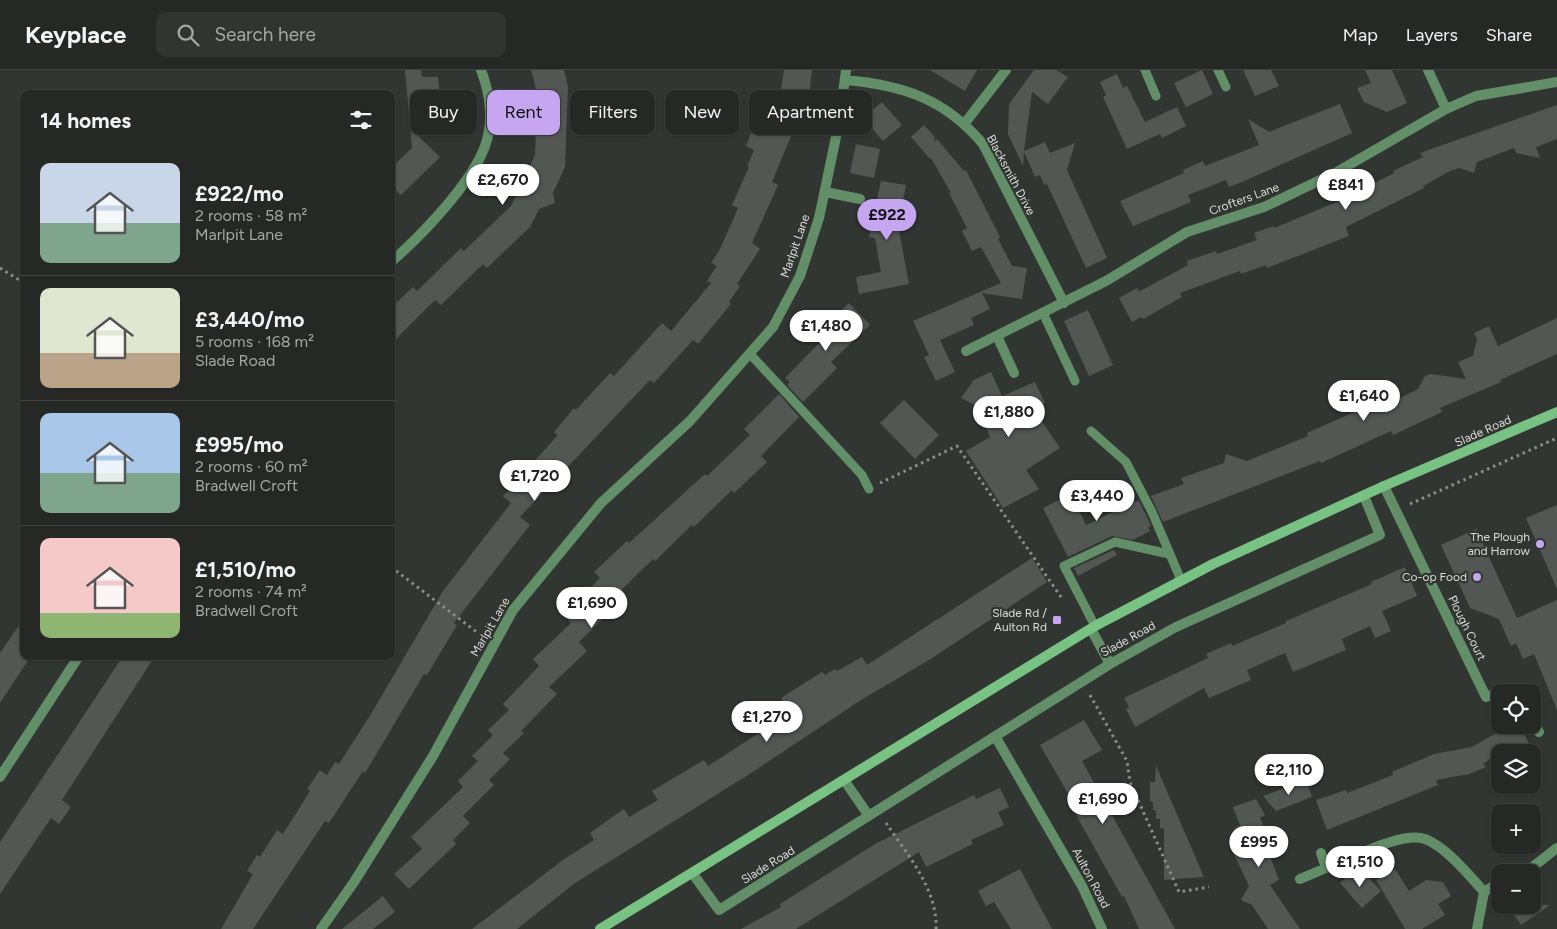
<!DOCTYPE html>
<meta charset="utf-8">
<style>
body{margin:0;font-family:Figtree,sans-serif;background:#323432;color:#f1f3f6;height:100vh;display:flex;flex-direction:column;font-size:19px;white-space:nowrap}
*{box-sizing:border-box;margin:0}
p{font-size:16px;color:#a4a6a7}
.icon{flex:none;width:28px;height:28px;fill:none;stroke:currentColor;stroke-width:2;stroke-linecap:round;stroke-linejoin:round}
.map{position:relative;flex:1;overflow:hidden}
.side{position:absolute;left:20px;top:20px;width:375px;height:570px;display:flex;flex-direction:column;background:#262826;border-radius:10px;box-shadow:0 1px 4px #0004,0 0 0 1px #424443}
.side>*{flex:none}
.guide{position:absolute;left:410px;top:20px;width:475px;height:45px;display:flex;gap:10px}
.controls{position:absolute;left:1491px;top:614px;display:grid;gap:10px}
.controls a{display:grid;place-items:center;width:50px;height:50px;border-radius:10px;background:#262826;box-shadow:0 1px 4px #0004,0 0 0 1px #424443;font-size:25px}
.price{position:absolute;translate:-50% -42px;padding:0 11px;border-radius:18px;background:#fff;color:#222;font-size:16px;line-height:32px;filter:drop-shadow(0 1px 2px #0008)}
.price::after{content:'';position:absolute;left:50%;top:30px;width:15px;height:11px;margin-left:-8px;background:inherit;clip-path:polygon(0 0,100% 0,50% 100%)}
.price.on{background:#c6a6f0;color:#111}
ul{padding:0;list-style:none}
li{display:flex;align-items:center;gap:15px;height:125px;padding:0 20px}
li+li{border-top:1px solid #424443}
li span{display:grid;place-items:center;flex:none;width:140px;height:100px;border-radius:10px;color:#555}
li>.icon{margin-inline-start:auto}
span .icon{width:60px;height:60px;fill:#fffc;stroke-width:1}
li b{font-size:21px}
h2{display:flex;justify-content:space-between;align-items:center;height:60px;padding:0 20px;font-size:21px}
.pill{padding:0 18px;border-radius:10px;background:#262826;box-shadow:0 1px 4px #0004,0 0 0 1px #424443;font-size:18px;line-height:45px}
.pill.on{background:#c6a6f0;color:#111}
header{display:flex;align-items:center;gap:30px;box-sizing:border-box;height:70px;padding:0 25px;background:#262826;border-bottom:1px solid #424443}
header strong{font-size:24px}
nav{display:flex;gap:28px;margin-inline-start:auto;font-size:18px}
.search{width:350px;height:45px;background:#323432;display:flex;align-items:center;gap:12px;box-sizing:border-box;padding:0 18px;border-radius:10px;color:#a4a6a7;font-size:19px}
.map>svg:first-child{display:block}
</style>
<header>
<strong>Keyplace</strong>
<div class="search"><svg class="icon" aria-label="search" viewBox="0 0 24 24"><circle cx="10" cy="10" r="6"/><path d="M15 15l6 6"/></svg>Search here</div>
<nav><a>Map</a><a>Layers</a><a>Share</a></nav>
</header>
<div class="map">
<svg width="1557" height="859" viewBox="0 0 1557 859">
<rect width="100%" height="100%" fill="#323632"/>
<path fill="#525753" d="M405 0H421L422 7H438L443 55 411 59 440 87 401 125 391 115V98L412 78Z
M531 0H564L568 17 565 97 553 123 555 133 539 139 530 157 487 198 483 194 441 235 435 230 391 274V238L413 217 417 221 461 178 464 181 511 136 535 85 537 23Z
M784 0H812L807 43 801 42 772 112 778 115 752 173 760 179 737 214 740 216 729 232 731 234 698 274 693 270 654 313 650 310 520 447 530 455 454 553 457 555 427 605 424 604 365 703 363 701 329 753 325 751 253 859H221L253 804 247 801 257 785 260 787 277 760 283 764 310 721 307 719 320 700 327 705 335 692 339 694 371 644 443 521 511 433 503 426 509 420 504 415 517 400 522 405 558 365 554 362 574 338 576 340 610 303 614 306 662 253 671 261 711 213 707 211 717 196 711 193 720 179 738 138 732 135 749 97 747 96 754 80 746 76 753 58 762 62 768 47 776 50Z
M930 0H977L965 21Z
M1034 0H1056L1068 7 1048 34 1032 22 1024 81 1045 72 1050 83 1075 73 1067 100 1107 188 1086 198 1047 114 1044 115 1040 105 1035 107 1024 82 1023 96 1008 64 1009 34Z
M1202 0 1213 24 1186 37 1174 13Z
M1243 0H1271L1279 16 1255 26Z
M1365 0H1392L1407 33 1387 42 1364 32 1357 18 1371 13Z
M1117 4 1123 18 1127 16 1145 52 1177 37 1186 56 1162 68 1160 64 1127 79 1103 27 1106 25 1100 12Z
M882 32 902 55 883 71 863 48Z
M1340 34 1352 63 1242 112 1229 117 1226 110 1188 125 1191 132 1133 156 1120 131 1184 103 1183 100 1203 91 1205 96 1259 75 1248 49 1269 62Z
M1557 35V69L1536 77 1540 88 1516 83 1514 78 1477 92 1474 103 1459 98 1450 101 1423 116 1424 118 1346 157 1349 166 1267 198 1266 195 1241 204 1240 201 1180 223 1182 227 1143 249 1141 247 1132 252 1119 228 1137 218 1139 221 1146 218 1188 195 1187 191 1216 181 1217 184 1257 170 1254 163 1274 156V158L1368 119 1367 117 1394 103 1393 101 1423 87 1420 83Z
M924 55 935 67 934 72 937 69 964 101 966 100 1000 167 998 169 1012 196 1027 198 1022 229 982 223 990 239 971 248 974 255 940 270 955 302 936 311 924 287 929 285 913 251 1001 213 981 177 972 181 962 161 967 158 949 123H951L931 88V90L911 67Z
M856 74 880 79 874 108 850 103Z
M881 111 906 115 900 145H896L909 214 859 224 856 207 881 202 875 168 869 167Z
M849 233 870 255 831 292 837 298 803 332 787 315 790 312 785 308 821 271 815 265Z
M1088 240 1113 295 1089 306 1064 251Z
M1557 248V284L1500 310 1501 312 1440 338 1442 342 1393 365 1391 361 1321 393 1320 391 1163 452 1151 426 1184 414 1181 408 1224 393 1226 384 1247 391 1308 366 1307 363 1388 327 1390 333 1418 319 1425 306 1431 304 1466 309 1458 292 1473 286 1477 269 1474 263 1489 256 1498 276Z
M991 302 1002 326 1035 312 1045 333 1033 338 1060 378 1026 400 1039 419 1003 438 966 381 990 367 977 336 961 328 974 310Z
M779 324 799 347 761 386 767 392 734 423 732 420 694 457 692 455 655 491 653 489 611 530 616 536 579 572 587 581 549 617 557 624 521 661 524 663 503 683 510 689 489 710 494 715 463 746 470 753 453 770 456 774 409 819 394 804 422 779 411 767 463 717 458 711 478 691 472 686 493 665 488 660 509 640 503 634 539 596 533 589 571 553 563 545 600 508 594 502 627 471 629 473 705 404 707 406 750 365 744 359Z
M904 330 939 365 915 389 880 353Z
M1127 415 1135 432 1139 431 1146 445 1151 456 1148 457 1150 461 1133 470 1112 466 1068 487 1043 438 1071 424 1086 455 1114 441 1107 425Z
M1557 435V519L1526 448Z
M1476 459 1517 548 1557 530V640L1534 584 1523 589 1516 573 1511 576 1499 549 1470 538 1441 475Z
M1116 479 1114 480 1117 485 1078 506 1074 498Z
M1032 488 1047 512 929 590 861 630 748 705 575 813 517 859H472L563 790 594 770 590 763 608 750 624 739 629 747 658 730 652 721 704 690 708 696 790 643 781 628 822 602 825 605 835 599 837 601 862 587 867 595Z
M1405 497 1417 526 1382 541 1391 561 1375 568 1370 556 1342 569 1346 580 1293 602 1285 583 1247 600 1251 610 1209 628 1204 618 1135 657 1126 639 1129 637 1124 628 1208 588 1206 584 1231 573 1232 576 1286 553V551L1372 514 1371 512Z
M24 548V586H31L0 633V583Z
M123 586H155L62 730 71 737 59 754 51 748 0 824V772Z
M1084 650 1102 680 1082 691 1175 859H1139L1124 826 1122 827 1080 752 1067 729 1070 727 1040 675Z
M1519 655 1530 675 1516 682H1500L1483 694 1486 697 1469 704 1436 710 1438 715 1327 760 1316 730 1346 720 1347 723 1393 705 1392 702 1434 684 1472 677 1502 660 1504 663Z
M1156 695 1160 705 1204 807 1164 810V759L1160 758V749H1156V741L1153 740V732L1150 731V712H1155Z
M1306 710 1312 727 1276 741 1263 726Z
M1000 718 1009 737 998 742 1004 755 971 770 973 774 926 797 919 782 796 859H741L781 837 780 834 875 774 974 725 976 729Z
M1256 729 1265 745 1260 748 1265 760 1261 762 1279 810 1270 815 1300 859H1268L1252 835 1241 830 1249 816 1232 780 1241 776 1234 758 1240 755 1233 737Z
M1020 799 1052 859H1011L994 832 986 836 978 821Z
M1395 799 1409 821 1426 810 1443 812 1451 826 1438 834 1445 845 1422 859H1405L1376 810Z
M1356 800 1364 809 1367 806 1381 821 1362 838 1340 813Z
M383 826 395 842 373 859H342Z
M1507 835H1550L1521 855Z"/>
<g fill="none" stroke-linecap="round" stroke-linejoin="round">
<path stroke="#8d8f8d" stroke-width="3" stroke-dasharray="2.5 4" stroke-linecap="butt" d="M0 198 24 213
M880 413 957 376 1063 530
M1410 434 1557 368
M391 497 482 566
M1090 625 1127 691 1130 712 1179 822 1209 817
M886 753C907 784 938 820 936 859"/>
<path stroke="#628f68" stroke-width="9" d="M1145 0 1156 26
M1218 0 1226 17
M1043 243 1075 311
M750 284 862 405 869 419
M1091 361 1126 392 1152 442 1181 510
M1095 556 1064 496 1115 472 1169 484"/>
<path stroke="#628f68" stroke-width="10" d="M1428 0 1446 39
M845 10C903 15 945 29 983 74L1064 233
M840 47 846 0
M965 53 1006 0
M825 122 860 129
M391 192C421 166 472 113 485 76 494 52 490 23 481 0
M997 266 1014 303
M966 281 1106 211 1187 162 1264 137 1335 103 1446 39 1476 26 1557 12
M1384 416 1486 627 1514 618 1516 622
M1091 559 1110 594
M1532 651 1539 662
M995 666 1082 816 1102 859
M0 707 79 586
M844 710 869 746
M1321 783 1326 798C1350 789 1401 761 1425 769 1445 776 1470 806 1484 822
M1521 802 1530 799 1557 778
M693 804 719 840 1110 594 1176 557 1380 465 1364 426
M1300 809 1326 798
M321 859 354 812 433 686 513 540 601 433 690 351 773 257 800 206 819 148 836 67
M1477 859 1484 822 1500 812"/>
<path stroke="#78c284" stroke-width="10" d="M600 859 1095 556 1213 494 1384 416 1557 342"/>
</g>
<g fill="#c6a6f0" stroke="#323632" stroke-width="2">
<circle cx="1540" cy="474" r="5"/>
<circle cx="1477" cy="507" r="5"/>
<rect x="1052" y="545" width="10" height="10" rx="2.5"/>
</g>
<g text-anchor="middle" stroke-width="4.5" stroke-linejoin="round" paint-order="stroke">
<g font-size="12" fill="#dadcda" stroke="#323632">
<text transform="translate(1011 105) rotate(62)" y="4">Blacksmith Drive</text>
<text transform="translate(1244 129) rotate(-20)" y="4">Crofters Lane</text>
<text transform="translate(795 176) rotate(-71)" y="4">Marlpit Lane</text>
<text transform="translate(1483 361) rotate(-24)" y="4">Slade Road</text>
<text transform="translate(490 557) rotate(-60)" y="4">Marlpit Lane</text>
<text transform="translate(1467 558) rotate(64)" y="4">Plough Court</text>
<text transform="translate(1128 569) rotate(-29)" y="4">Slade Road</text>
<text transform="translate(768 795) rotate(-32)" y="4">Slade Road</text>
<text transform="translate(1091 808) rotate(62)" y="4">Aulton Road</text>
</g>
<g font-size="12" fill="#dadcda" stroke="#323632" text-anchor="end">
<text x="1530" y="471">The Plough<tspan x="1530" dy="14">and Harrow</tspan></text>
<text x="1467" y="511">Co-op Food</text>
<text x="1047" y="547">Slade Rd /<tspan x="1047" dy="14">Aulton Rd</tspan></text>
</g>
</g>
</svg>
<div class="controls">
<a><svg class="icon" aria-label="locate" viewBox="0 0 24 24"><circle cx="12" cy="12" r="6"/><path d="M12 2v4M12 18v4M2 12h4M18 12h4"/></svg></a>
<a><svg class="icon" aria-label="layers" viewBox="0 0 24 24"><path d="M12 4l9 5-9 5-9-5zM3 14l9 5 9-5"/></svg></a>
<a>+</a>
<a>−</a>
</div>
<b class="price" style="left:503px;top:136px">£2,670</b>
<b class="price" style="left:1346px;top:141px">£841</b>
<b class="price on" style="left:887px;top:171px">£922</b>
<b class="price" style="left:826px;top:282px">£1,480</b>
<b class="price" style="left:1364px;top:352px">£1,640</b>
<b class="price" style="left:1009px;top:368px">£1,880</b>
<b class="price" style="left:535px;top:432px">£1,720</b>
<b class="price" style="left:1097px;top:452px">£3,440</b>
<b class="price" style="left:592px;top:559px">£1,690</b>
<b class="price" style="left:767px;top:673px">£1,270</b>
<b class="price" style="left:1289px;top:726px">£2,110</b>
<b class="price" style="left:1103px;top:755px">£1,690</b>
<b class="price" style="left:1259px;top:798px">£995</b>
<b class="price" style="left:1360px;top:818px">£1,510</b>
<div class="guide">
<a class="pill">Buy</a>
<a class="pill on">Rent</a>
<a class="pill">Filters</a>
<a class="pill">New</a>
<a class="pill">Apartment</a>
</div>
<section class="side">
<h2>14 homes<svg class="icon" aria-label="filters" viewBox="0 0 24 24"><path d="M4 7h16M4 17h16"/><circle cx="9" cy="7" r="2"/><circle cx="15" cy="17" r="2"/></svg></h2>
<ul>
<li><span style="background:linear-gradient(#c9d6e8 60%,#7fa58c 0)"><svg class="icon" aria-label="home" viewBox="0 0 24 24"><path d="M3 11l9-7 9 7M6 9v11h12V9"/></svg></span><div><b>£922/mo</b><p>2 rooms · 58 m²</p><p>Marlpit Lane</p></div></li>
<li><span style="background:linear-gradient(#dfe7d0 65%,#b9a48a 0)"><svg class="icon" aria-label="home" viewBox="0 0 24 24"><path d="M3 11l9-7 9 7M6 9v11h12V9"/></svg></span><div><b>£3,440/mo</b><p>5 rooms · 168 m²</p><p>Slade Road</p></div></li>
<li><span style="background:linear-gradient(#a9c7e8 60%,#7fa58c 0)"><svg class="icon" aria-label="home" viewBox="0 0 24 24"><path d="M3 11l9-7 9 7M6 9v11h12V9"/></svg></span><div><b>£995/mo</b><p>2 rooms · 60 m²</p><p>Bradwell Croft</p></div></li>
<li><span style="background:linear-gradient(#f6c9c9 75%,#8fb573 0)"><svg class="icon" aria-label="home" viewBox="0 0 24 24"><path d="M3 11l9-7 9 7M6 9v11h12V9"/></svg></span><div><b>£1,510/mo</b><p>2 rooms · 74 m²</p><p>Bradwell Croft</p></div></li>
</ul>
</section>
</div>
